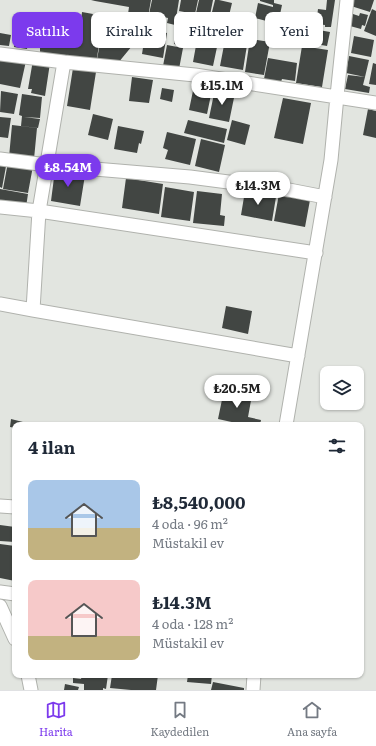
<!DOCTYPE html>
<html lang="tr">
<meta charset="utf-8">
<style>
body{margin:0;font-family:Literata,serif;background:#f6f6f7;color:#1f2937;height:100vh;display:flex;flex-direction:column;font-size:15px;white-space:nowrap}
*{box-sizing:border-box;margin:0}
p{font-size:13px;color:#747a83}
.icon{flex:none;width:22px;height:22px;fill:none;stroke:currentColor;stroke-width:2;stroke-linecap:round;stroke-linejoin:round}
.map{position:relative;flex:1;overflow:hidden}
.drawer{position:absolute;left:12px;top:422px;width:352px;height:256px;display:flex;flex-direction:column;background:#fff;border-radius:8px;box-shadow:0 1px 3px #0004}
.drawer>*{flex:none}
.top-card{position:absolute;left:12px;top:12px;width:352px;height:36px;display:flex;gap:8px}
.fabs{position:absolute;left:320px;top:366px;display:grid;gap:8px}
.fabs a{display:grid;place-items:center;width:44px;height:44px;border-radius:8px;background:#fff;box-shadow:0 1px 3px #0004;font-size:20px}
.price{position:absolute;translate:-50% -34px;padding:0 9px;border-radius:14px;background:#fff;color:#222;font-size:13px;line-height:26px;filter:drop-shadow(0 1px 2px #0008)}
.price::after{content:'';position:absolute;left:50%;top:24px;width:12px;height:9px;margin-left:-6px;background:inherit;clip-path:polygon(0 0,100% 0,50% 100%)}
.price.current{background:#7c3aed;color:#fff}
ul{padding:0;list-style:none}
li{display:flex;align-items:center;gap:12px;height:100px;padding:0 16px}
li span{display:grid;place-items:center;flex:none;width:112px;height:80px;border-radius:8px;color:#555}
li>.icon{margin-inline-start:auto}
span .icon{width:48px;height:48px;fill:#fffc;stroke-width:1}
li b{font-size:17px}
h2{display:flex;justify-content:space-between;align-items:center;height:48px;padding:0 16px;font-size:17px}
.pill{padding:0 14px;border-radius:8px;background:#fff;box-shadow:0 1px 3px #0004;font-size:14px;line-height:36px}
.pill.current{background:#7c3aed;color:#fff}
.tabs{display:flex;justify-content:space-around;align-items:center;height:56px;border-top:1px solid #e0e1e3;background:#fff;font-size:11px;color:#747a83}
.tabs a{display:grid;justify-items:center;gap:2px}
.tabs .current{color:#7c3aed}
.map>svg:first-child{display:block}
</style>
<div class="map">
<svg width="376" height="690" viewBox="0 0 376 690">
<rect width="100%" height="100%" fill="#e2e5e0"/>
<path fill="#424643" d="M91 0H151L148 17 128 14 129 7 95 1Z
M152 0H179L175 25 167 23 168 18 149 14Z
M181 0H198L195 14 179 11Z
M199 0H213L210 15 196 13Z
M215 0H219L232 3 227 24 210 20Z
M260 0H274V3L282 5 278 24 255 18 258 3 273 7V5L260 1Z
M327 0H335L331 27H325V25L316 24 318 9 326 10Z
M353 0H374L370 12 351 6Z
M372 9 376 11V36L364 31Z
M82 12 104 16 96 63 40 53V48L29 46 35 15 46 17V14L81 21Z
M303 12 310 13 309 20 314 21 312 31 300 29Z
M360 13 368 15 365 26 362 25 361 29 350 26 353 14 359 16Z
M178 19 198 23 194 48 174 44Z
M104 23 125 27 146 29 118 63 97 59Z
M146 29 167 33 163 58 142 54Z
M199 29 220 33 213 66 193 62Z
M313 29 330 32 327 46 310 43Z
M0 33 11 35 9 46 0 45Z
M16 36 29 38 27 49 14 47Z
M354 36 374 40 371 57 351 53Z
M250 39 270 42 264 75 245 72Z
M225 40 247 45 243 70 220 66Z
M167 45 183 48 179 69 163 66Z
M302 46 328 50 322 87 296 83Z
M0 56 26 61 20 88 0 84Z
M349 56 369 60 365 77 346 73Z
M268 58 297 63 295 81 282 79 281 82 264 79Z
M33 60 50 63 45 96 31 93 32 89H28Z
M373 63 376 64V85L369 84Z
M73 68 96 72 90 110 67 106Z
M348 75 365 77 363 85 370 87 369 93 345 89Z
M132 77 153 80 149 103 129 101Z
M194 86 212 90 207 114 189 110Z
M162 88 174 90 172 102 160 99Z
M215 89 235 93 229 122 209 118Z
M1 91 18 94 14 114 0 112Z
M22 94 42 97 40 118 24 117 40 119 38 128 21 126 22 116 19 115Z
M283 98 311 103 303 144 274 138Z
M368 109 376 111V138L363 135Z
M93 114 113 119 108 140 88 135Z
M0 117 11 118 8 138 0 137Z
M188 120 227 129 224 143 184 133Z
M232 120 250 125 245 145 227 140Z
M12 125 37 128 34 159 9 157Z
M118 126 144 131 141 144 139 143 137 153 114 149Z
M167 132 196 139 190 165 165 159 168 150 163 148Z
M201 139 225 145 219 172 195 166Z
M0 160 7 161 2 188 0 187Z
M8 162 33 166 28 193 3 189Z
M55 170 85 175 80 206 51 201Z
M126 178 163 184 159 214 122 208Z
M165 187 194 192 190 221 161 217Z
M0 189 28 194 26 207 0 203Z
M197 191 222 194 220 215 225 216 224 226 193 223Z
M245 191 276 197 272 221 241 215Z
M279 194 310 200 305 227 274 221Z
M226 306 252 311 248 334 222 328Z
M224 390 252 395 248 417 261 420 260 425 247 423V425H245L218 419Z
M11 419 23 422 22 425H15V428L10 427Z
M0 525 15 527V542L0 541Z
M0 544 15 546V581L0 578Z
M82 675H108L106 689 103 688V690H84V684L73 683V678L81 679Z
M112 675H158L156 690H131L110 688Z
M188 675H212L211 684 187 682Z
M213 682 244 688V690H211Z
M65 684 79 687 78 690H64Z"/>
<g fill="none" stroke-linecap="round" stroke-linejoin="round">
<g stroke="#b0b2ad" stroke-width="15">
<path id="street" d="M0 54 64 62 195 75 376 103
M0 159 47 165 190 177 289 190 325 197
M0 207 39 211 316 253
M0 304 33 310 298 356
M33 310 39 211 64 62
M286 425 331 160 337 96 347 0
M0 506 15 507
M0 592 15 594
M0 606 15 639
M28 675 31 690
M253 690 254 675"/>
</g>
<use href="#street" stroke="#fff" stroke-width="13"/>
</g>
</svg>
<div class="fabs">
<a><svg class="icon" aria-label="layers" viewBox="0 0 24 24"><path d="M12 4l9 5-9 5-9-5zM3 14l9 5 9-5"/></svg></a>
</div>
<b class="price" style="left:222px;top:106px">₺15.1M</b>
<b class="price current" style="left:68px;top:188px">₺8.54M</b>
<b class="price" style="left:258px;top:206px">₺14.3M</b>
<b class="price" style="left:237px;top:409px">₺20.5M</b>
<div class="top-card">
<a class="pill current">Satılık</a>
<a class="pill">Kiralık</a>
<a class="pill">Filtreler</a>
<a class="pill">Yeni</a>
</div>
<section class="drawer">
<h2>4 ilan<svg class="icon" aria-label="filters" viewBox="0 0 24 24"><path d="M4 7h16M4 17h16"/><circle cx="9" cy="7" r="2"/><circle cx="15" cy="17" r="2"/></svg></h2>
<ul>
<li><span style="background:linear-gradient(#a9c7e8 60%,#c2b280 0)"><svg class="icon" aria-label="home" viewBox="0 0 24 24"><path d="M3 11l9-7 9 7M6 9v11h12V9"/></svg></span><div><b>₺8,540,000</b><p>4 oda · 96 m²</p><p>Müstakil ev</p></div></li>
<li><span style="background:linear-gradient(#f6c9c9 70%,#c2b280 0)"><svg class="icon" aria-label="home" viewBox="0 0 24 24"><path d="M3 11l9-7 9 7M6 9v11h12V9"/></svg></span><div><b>₺14.3M</b><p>4 oda · 128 m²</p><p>Müstakil ev</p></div></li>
</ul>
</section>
</div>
<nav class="tabs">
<a class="current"><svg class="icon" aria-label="map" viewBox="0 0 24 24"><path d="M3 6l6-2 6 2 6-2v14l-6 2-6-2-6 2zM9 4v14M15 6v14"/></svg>Harita</a>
<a><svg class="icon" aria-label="saved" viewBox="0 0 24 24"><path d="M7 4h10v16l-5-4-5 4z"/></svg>Kaydedilen</a>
<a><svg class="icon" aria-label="home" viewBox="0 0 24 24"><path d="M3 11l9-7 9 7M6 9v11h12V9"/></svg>Ana sayfa</a>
</nav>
